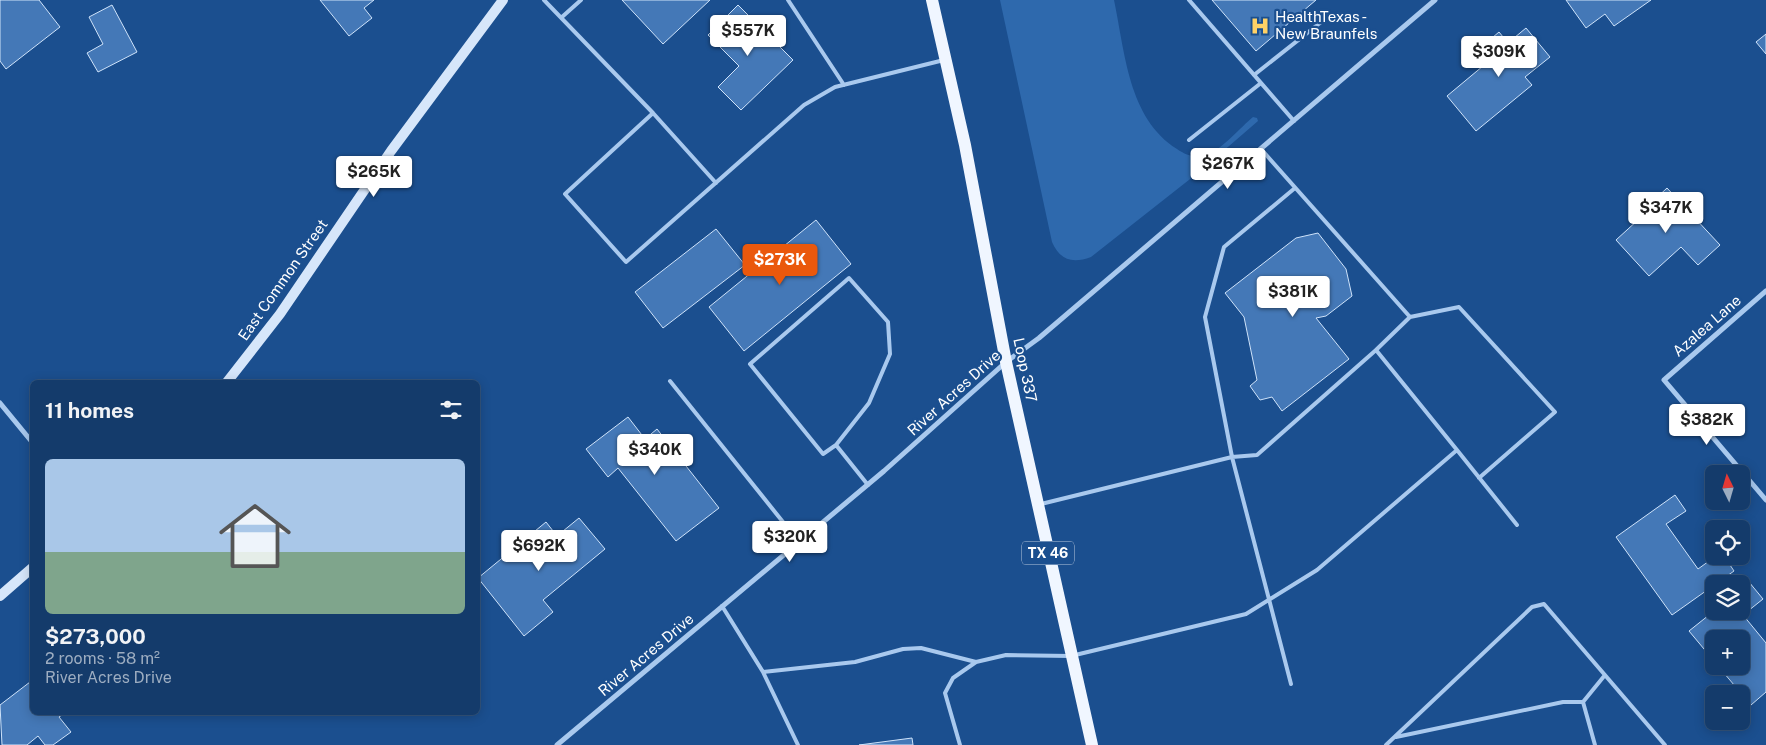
<!DOCTYPE html>
<meta charset="utf-8">
<style>
body{margin:0;font-family:"Public Sans",sans-serif;background:#214673;color:#f1f3f6;height:100vh;display:flex;flex-direction:column;font-size:19px;white-space:nowrap}
*{box-sizing:border-box;margin:0}
p{font-size:16px;color:#9dadc1}
.icon{flex:none;width:28px;height:28px;fill:none;stroke:currentColor;stroke-width:2;stroke-linecap:round;stroke-linejoin:round}
.map{position:relative;flex:1;overflow:hidden}
.sheet{position:absolute;left:30px;top:380px;width:450px;height:335px;display:flex;flex-direction:column;background:#143b6b;border-radius:8px;box-shadow:0 2px 12px #0003,0 0 0 1px #33557e}
.sheet>*{flex:none}
.needle{width:32px;rotate:355deg}
.fabs{position:absolute;left:1705px;top:465px;display:grid;gap:10px}
.fabs a{display:grid;place-items:center;width:45px;height:45px;border-radius:8px;background:#143b6b;box-shadow:0 2px 12px #0003,0 0 0 1px #33557e;font-size:25px}
.price{position:absolute;translate:-50% -42px;padding:0 11px;border-radius:5px;background:#fff;color:#222;font-size:16px;line-height:32px;filter:drop-shadow(0 1px 2px #0008)}
.price::after{content:'';position:absolute;left:50%;top:30px;width:15px;height:11px;margin-left:-8px;background:inherit;clip-path:polygon(0 0,100% 0,50% 100%)}
.price.current{background:#ea580c;color:#fff}
ul{padding:0;list-style:none}
li{display:grid;align-content:center;gap:10px;height:265px;padding:0 15px}
li span{display:grid;place-items:center;height:155px;border-radius:8px;color:#555}
li>.icon{margin-inline-start:auto}
span .icon{width:90px;height:90px;fill:#fffc;stroke-width:1}
li b{font-size:21px}
h2{display:flex;justify-content:space-between;align-items:center;height:60px;padding:0 15px;font-size:21px}
.map>svg:first-child{display:block}
</style>
<div class="map">
<svg width="1766" height="745" viewBox="0 0 1766 745">
<rect width="100%" height="100%" fill="#1b4f8f"/>
<path fill="#2e69ad" d="M1000 0H1114C1125 52 1128 118 1177 149 1187 156 1197 159 1209 154 1223 148 1241 127 1253 117L1257 118 1258 121 1199 172 1091 257C1072 264 1060 260 1052 242Z"/>
<path fill="#4478b7" stroke="#cfe3fa" d="M0 0H39L60 27 6 69 0 61Z
M320 0H374L364 8 372 18 349 36Z
M622 0H710L663 44Z
M1212 0H1316L1256 51Z
M1566 0H1651L1614 26 1605 14 1586 28Z
M112 5 137 52 98 72 87 53 103 44 89 17Z
M738 5 793 60 741 110 718 87 739 66 708 35Z
M1526 28 1550 57 1525 77 1532 85 1476 131 1447 96 1489 61 1479 49 1499 32 1508 43Z
M1766 34V54L1756 42Z
M1667 188 1720 245 1698 265 1681 247 1649 276 1616 240 1639 219 1637 216Z
M816 220 851 264 744 351 709 307Z
M716 229 745 265 663 328 635 292Z
M1318 233 1346 269 1352 296 1326 316 1316 318 1349 359 1282 411 1272 397 1260 400 1250 386 1257 380 1244 317 1225 293 1296 238Z
M628 417 645 439 657 429 719 508 676 541 618 468 608 477 586 449Z
M1675 495 1686 511 1666 524 1698 569 1716 556H1724L1734 571 1672 615 1616 537Z
M579 518 605 549 543 600 553 612 524 636 478 578 546 522 557 536Z
M1749 582 1763 599 1743 615 1766 643V692L1751 705 1718 666H1741V639H1714V661L1689 631 1714 611H1741V588Z
M30 682 32 686V712H66L59 717 71 732 53 745H45L38 736 27 745H2L0 705Z
M912 738 913 745H859Z"/>
<g fill="none" stroke-linecap="round" stroke-linejoin="round">
<path stroke="#a9c9ee" stroke-width="4" d="M544 0 653 113 565 194 626 262 804 105 835 87 944 60
M788 0 844 85
M1189 0 1294 121
M562 17 581 0
M1254 75 1330 15
M653 113 716 183
M1189 140 1261 83
M1410 317 1459 307 1555 412 1479 478
M670 381 799 542
M836 445 823 454 750 364 849 278 888 322 890 354 869 403 836 445 868 485
M1457 450 1517 525
M1041 504 1232 457 1257 455 1376 350
M722 606 763 672 798 745
M763 672 855 662 903 649 921 648 976 662
M1291 684 1232 457 1205 317 1224 247 1295 188
M1396 737 1563 702H1583
M960 745 945 693 953 678 976 662 1006 655 1071 656 1246 614 1317 570 1457 450 1376 350 1410 317 1261 149
M1386 745 1532 607 1544 604 1665 745
M1595 745 1583 702 1605 675"/>
<path stroke="#a9c9ee" stroke-width="5" d="M1766 291 1664 380 1766 500
M0 403 32 442
M557 745 884 471 1006 362 1039 338 1435 0"/>
<path stroke="#d6e6fa" stroke-width="10" d="M227 382 280 314 391 151 503 0
M0 596 32 568"/>
<path stroke="#f0f6ff" stroke-width="12" d="M932 0 965 145 1006 362 1092 745"/>
</g>
<defs>
<g id="hospital-bare" transform="scale(1.5)"><path d="M-5-5h3v3.5h4V-5h3V5h-3V1.5h-4V5h-3Z" fill="#ffd166" stroke="#1b4f8f" stroke-width="2.5" paint-order="stroke"/></g>
</defs>
<g fill-rule="evenodd">
<use href="#hospital-bare" x="1260" y="26"/>
</g>
<g text-anchor="middle" stroke-width="4.5" stroke-linejoin="round" paint-order="stroke">
<rect fill="#1b4f8f" stroke="#bbcadd" stroke-width="1" x="1022" y="541.5" width="52" height="23" rx="4"/>
<g font-size="14" font-weight="bold" fill="#fff">
<text x="1048" y="558">TX 46</text>
</g>
<g font-size="15" fill="#fff" stroke="#1b4f8f" text-anchor="start">
<text x="1275" y="22">HealthTexas -<tspan x="1275" dy="17">New Braunfels</tspan></text>
</g>
<g font-size="15" fill="#fff" stroke="#1b4f8f">
<text transform="translate(283 280) rotate(-55)" y="5">East Common Street</text>
<text transform="translate(1707 326) rotate(-41)" y="5">Azalea Lane</text>
<text transform="translate(1025 370) rotate(78)" y="5">Loop 337</text>
<text transform="translate(954 393) rotate(-42)" y="5">River Acres Drive</text>
<text transform="translate(646 655) rotate(-40)" y="5">River Acres Drive</text>
</g>
</g>
</svg>
<div class="fabs">
<a><svg class="needle" viewBox="-14 -14 28 28"><path d="M0-13l5 13h-10z" fill="#e53935"/><path d="M0 13l5-13h-10z" fill="#9dadc1"/></svg></a>
<a><svg class="icon" aria-label="locate" viewBox="0 0 24 24"><circle cx="12" cy="12" r="6"/><path d="M12 2v4M12 18v4M2 12h4M18 12h4"/></svg></a>
<a><svg class="icon" aria-label="layers" viewBox="0 0 24 24"><path d="M12 4l9 5-9 5-9-5zM3 14l9 5 9-5"/></svg></a>
<a>+</a>
<a>−</a>
</div>
<b class="price" style="left:748px;top:57px">$557K</b>
<b class="price" style="left:1499px;top:78px">$309K</b>
<b class="price" style="left:1228px;top:190px">$267K</b>
<b class="price" style="left:374px;top:198px">$265K</b>
<b class="price" style="left:1666px;top:234px">$347K</b>
<b class="price current" style="left:780px;top:286px">$273K</b>
<b class="price" style="left:1293px;top:318px">$381K</b>
<b class="price" style="left:1707px;top:446px">$382K</b>
<b class="price" style="left:655px;top:476px">$340K</b>
<b class="price" style="left:790px;top:563px">$320K</b>
<b class="price" style="left:539px;top:572px">$692K</b>
<section class="sheet">
<h2>11 homes<svg class="icon" aria-label="filters" viewBox="0 0 24 24"><path d="M4 7h16M4 17h16"/><circle cx="9" cy="7" r="2"/><circle cx="15" cy="17" r="2"/></svg></h2>
<ul>
<li><span style="background:linear-gradient(#a9c7e8 60%,#7fa58c 0)"><svg class="icon" aria-label="home" viewBox="0 0 24 24"><path d="M3 11l9-7 9 7M6 9v11h12V9"/></svg></span><div><b>$273,000</b><p>2 rooms · 58 m²</p><p>River Acres Drive</p></div></li>
</ul>
</section>
</div>
